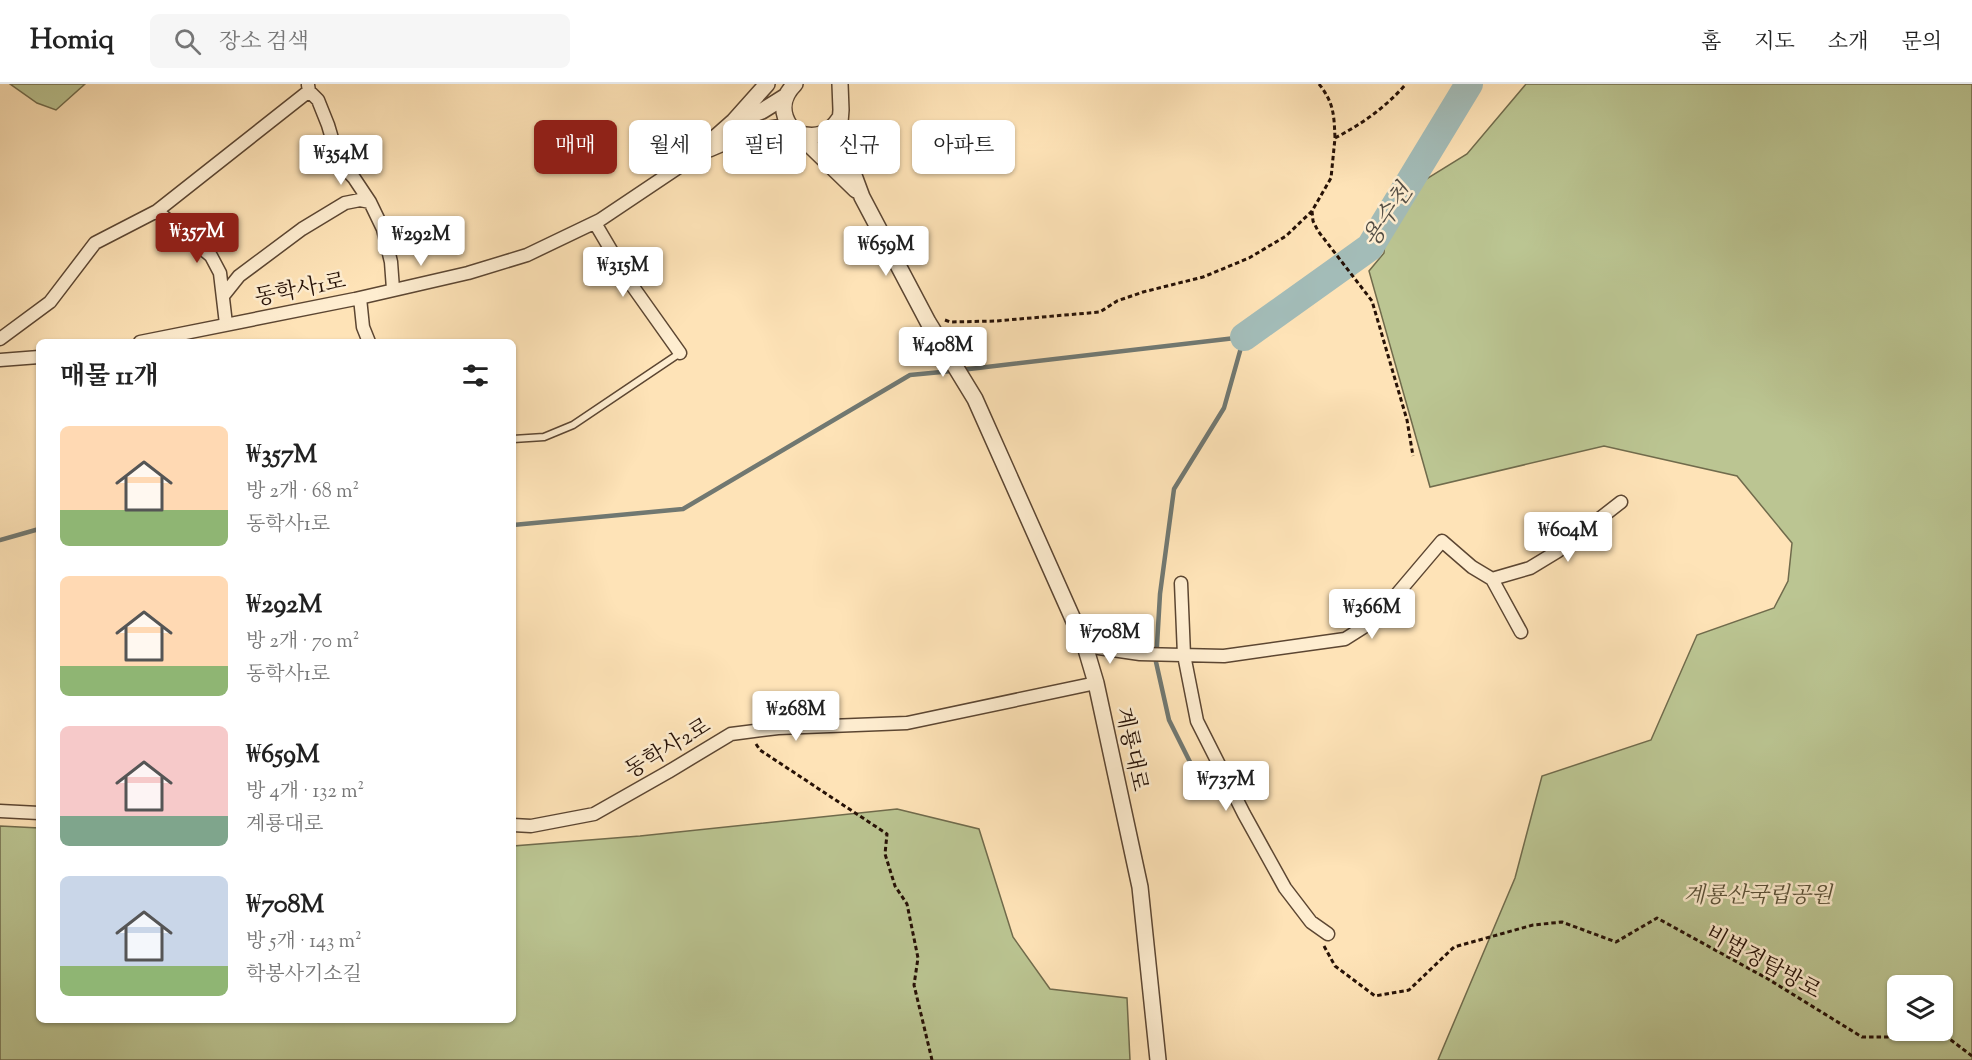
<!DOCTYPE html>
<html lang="ko">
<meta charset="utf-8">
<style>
body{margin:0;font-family:"Sorts Mill Goudy","Noto Serif KR",serif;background:#f6f6f6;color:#222;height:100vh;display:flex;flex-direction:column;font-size:22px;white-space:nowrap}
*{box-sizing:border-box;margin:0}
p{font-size:20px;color:#767676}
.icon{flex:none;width:33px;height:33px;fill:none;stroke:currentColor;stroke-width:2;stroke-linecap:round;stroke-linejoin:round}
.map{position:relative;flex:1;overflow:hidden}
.side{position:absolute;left:36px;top:255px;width:480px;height:684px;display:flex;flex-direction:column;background:#fff;border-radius:9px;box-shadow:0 2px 4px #0004}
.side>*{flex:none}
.top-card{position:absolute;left:534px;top:36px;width:570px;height:54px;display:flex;gap:12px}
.fabs{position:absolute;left:1887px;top:891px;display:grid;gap:12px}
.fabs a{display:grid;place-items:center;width:66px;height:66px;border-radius:9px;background:#fff;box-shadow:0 2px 4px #0004;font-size:30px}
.price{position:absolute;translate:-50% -51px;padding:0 14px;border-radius:6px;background:#fff;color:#222;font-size:20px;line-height:39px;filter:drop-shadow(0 2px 3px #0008)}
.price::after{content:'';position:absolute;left:50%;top:36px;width:18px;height:14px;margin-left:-9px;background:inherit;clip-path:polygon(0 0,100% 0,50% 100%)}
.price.selected{background:#8f2418;color:#fff}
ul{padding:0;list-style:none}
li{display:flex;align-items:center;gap:18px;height:150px;padding:0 24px}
li span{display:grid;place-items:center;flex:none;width:168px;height:120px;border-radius:9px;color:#555}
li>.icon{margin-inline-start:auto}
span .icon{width:72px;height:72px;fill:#fffc;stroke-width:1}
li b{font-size:26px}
h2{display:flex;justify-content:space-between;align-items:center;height:72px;padding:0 24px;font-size:26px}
.chip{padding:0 21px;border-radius:9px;background:#fff;box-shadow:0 2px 4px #0004;font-size:21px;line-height:54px}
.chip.selected{background:#8f2418;color:#fff}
header{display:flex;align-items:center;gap:36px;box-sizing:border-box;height:84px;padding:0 30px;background:#fff;border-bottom:2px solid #e0e0e0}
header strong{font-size:28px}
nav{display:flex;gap:33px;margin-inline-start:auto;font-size:21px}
.search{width:420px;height:54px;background:#f6f6f6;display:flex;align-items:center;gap:15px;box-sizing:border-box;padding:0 21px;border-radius:9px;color:#767676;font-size:22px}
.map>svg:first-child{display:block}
</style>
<header>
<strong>Homiq</strong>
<div class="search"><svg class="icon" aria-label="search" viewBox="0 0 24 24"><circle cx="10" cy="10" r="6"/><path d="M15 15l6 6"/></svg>장소 검색</div>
<nav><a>홈</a><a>지도</a><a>소개</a><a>문의</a></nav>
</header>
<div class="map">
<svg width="1972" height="976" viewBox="0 0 1972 976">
<rect width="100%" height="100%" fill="#fee3b7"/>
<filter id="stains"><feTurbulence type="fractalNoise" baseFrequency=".00333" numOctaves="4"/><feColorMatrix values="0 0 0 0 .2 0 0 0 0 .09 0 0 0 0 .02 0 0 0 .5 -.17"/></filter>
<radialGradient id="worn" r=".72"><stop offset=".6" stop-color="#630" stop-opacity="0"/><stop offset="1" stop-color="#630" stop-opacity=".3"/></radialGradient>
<path fill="#bbc592" stroke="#706b4c" stroke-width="1.5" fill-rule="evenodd" d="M10 0H85L56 26 37 19Z
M1526 0H1972V976H1438L1515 794 1542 692 1651 656 1697 551 1774 524 1788 497 1792 459 1737 392 1604 362 1430 403 1369 187 1384 169 1385 157 1392 138 1406 112 1423 97 1467 70ZM1898 902H1942V946H1898Z
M897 725 979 745 1013 853 1050 905 1127 914 1130 976H0V742L39 744V936H513V762L640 752Z"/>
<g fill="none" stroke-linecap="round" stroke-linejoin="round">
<path stroke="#717871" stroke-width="4.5" d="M961 286 1244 253 1224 324 1174 405 1160 510 1156 578 1169 636 1206 710
M513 441 683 425 910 291 952 287
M0 456 39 445"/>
<path stroke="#a3bcb8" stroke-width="28" d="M1244 253 1370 163 1469 0"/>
<g stroke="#5c4632" stroke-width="9">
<path id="service" d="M513 355 544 353 573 341 680 269"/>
</g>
<g stroke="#5c4632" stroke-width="15">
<path id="minor" d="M308 1 309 7 318 16 328 41 339 78 354 94 370 118 383 145 391 178 393 205
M157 127 211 172 220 189 226 240
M595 139 631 200 680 269
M223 212 239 192 302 145 345 119 360 116 370 118
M360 214 363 243 369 258
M0 255 50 218 95 159 157 127 309 7
M140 258 355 215 468 189 527 171 600 136 691 75
M0 276 39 273
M1492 495 1530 484 1558 467 1621 418
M1181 499 1184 571 1197 637 1244 730 1285 804 1311 838 1328 850
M1085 562 1140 570 1224 572 1345 555 1375 536 1442 457 1472 483 1492 495 1521 548
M0 727 39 729
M513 741 531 742 594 730 668 688 731 650 778 644 907 639 1096 599"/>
</g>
<g stroke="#5c4632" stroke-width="18">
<path id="tertiary" d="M795 0C782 13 780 27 790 42L856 106
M840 0 841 26 839 51 862 113 928 238 975 315 1085 562 1096 599 1140 803 1158 976
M735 37 762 27 786 12
M798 49C816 55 829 50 839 35
M709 65 749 48 790 42
M691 75 734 37 767 0"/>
</g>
<path stroke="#261106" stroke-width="3" stroke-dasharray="4.5 3" stroke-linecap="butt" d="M1319 0C1334 19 1334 31 1335 54
M1312 127 1313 137 1318 147 1372 217 1407 336 1413 372
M945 236 950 238 996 237 1100 228 1117 217 1143 208 1203 193 1249 174 1286 152 1312 127 1331 94 1335 54C1362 40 1386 23 1406 0
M756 660 760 666 887 750 885 770 895 802 907 820 918 874 914 901 932 976
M1324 862 1335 882 1375 912 1409 906 1454 863 1533 841 1562 838 1616 858 1657 834 1768 895 1862 953H1947L1972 972"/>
<use href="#service" stroke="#feedd0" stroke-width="6"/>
<use href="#minor" stroke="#feedd0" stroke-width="12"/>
<use href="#tertiary" stroke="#feedd0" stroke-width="15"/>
</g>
<g text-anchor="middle" stroke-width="5" stroke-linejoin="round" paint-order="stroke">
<g font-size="22" fill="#261106" stroke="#feedd0">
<text transform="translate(300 204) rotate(-11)" y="8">동학사1로</text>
<text transform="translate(667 663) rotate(-31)" y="8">동학사2로</text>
<text transform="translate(1133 665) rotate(78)" y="8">계룡대로</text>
<text transform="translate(1764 877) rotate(29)" y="8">비법정탐방로</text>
</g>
<g font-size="22" font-style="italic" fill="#5a5037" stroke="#feedd0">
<text x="1758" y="818">계룡산국립공원</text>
</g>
<g font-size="24" font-style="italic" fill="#524d44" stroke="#feedd0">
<text transform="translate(1387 131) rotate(-56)" y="8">용수천</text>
</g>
</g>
<rect width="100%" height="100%" filter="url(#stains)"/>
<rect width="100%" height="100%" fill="url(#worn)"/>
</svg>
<div class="fabs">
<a><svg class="icon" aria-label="layers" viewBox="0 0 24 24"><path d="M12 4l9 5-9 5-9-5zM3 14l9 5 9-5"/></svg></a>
</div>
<b class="price" style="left:341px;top:102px">₩354M</b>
<b class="price selected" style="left:197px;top:180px">₩357M</b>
<b class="price" style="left:421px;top:183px">₩292M</b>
<b class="price" style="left:886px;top:193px">₩659M</b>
<b class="price" style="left:623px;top:214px">₩315M</b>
<b class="price" style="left:943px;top:294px">₩408M</b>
<b class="price" style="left:1568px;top:479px">₩604M</b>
<b class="price" style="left:1372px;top:556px">₩366M</b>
<b class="price" style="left:1110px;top:581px">₩708M</b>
<b class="price" style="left:796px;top:658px">₩268M</b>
<b class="price" style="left:1226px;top:728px">₩737M</b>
<div class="top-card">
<a class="chip selected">매매</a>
<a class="chip">월세</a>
<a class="chip">필터</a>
<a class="chip">신규</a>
<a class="chip">아파트</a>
</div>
<section class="side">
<h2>매물 11개<svg class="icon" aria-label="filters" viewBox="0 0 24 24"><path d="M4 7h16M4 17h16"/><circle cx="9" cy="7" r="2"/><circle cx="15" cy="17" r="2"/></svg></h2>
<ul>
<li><span style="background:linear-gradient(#ffd9b3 70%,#8fb573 0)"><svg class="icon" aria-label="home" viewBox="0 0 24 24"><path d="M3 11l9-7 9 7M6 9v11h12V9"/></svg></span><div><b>₩357M</b><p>방 2개 · 68 m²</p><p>동학사1로</p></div></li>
<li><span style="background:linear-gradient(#ffd9b3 75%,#8fb573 0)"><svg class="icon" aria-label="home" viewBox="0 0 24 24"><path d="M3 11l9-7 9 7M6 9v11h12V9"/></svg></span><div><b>₩292M</b><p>방 2개 · 70 m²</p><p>동학사1로</p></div></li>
<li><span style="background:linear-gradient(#f6c9c9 75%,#7fa58c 0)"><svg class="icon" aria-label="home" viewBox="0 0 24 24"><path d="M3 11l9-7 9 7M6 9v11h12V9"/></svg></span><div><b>₩659M</b><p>방 4개 · 132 m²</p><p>계룡대로</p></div></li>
<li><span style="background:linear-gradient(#c9d6e8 75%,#8fb573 0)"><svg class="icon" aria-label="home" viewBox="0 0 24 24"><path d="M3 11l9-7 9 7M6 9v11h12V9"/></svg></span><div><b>₩708M</b><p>방 5개 · 143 m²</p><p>학봉사기소길</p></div></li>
</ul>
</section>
</div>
